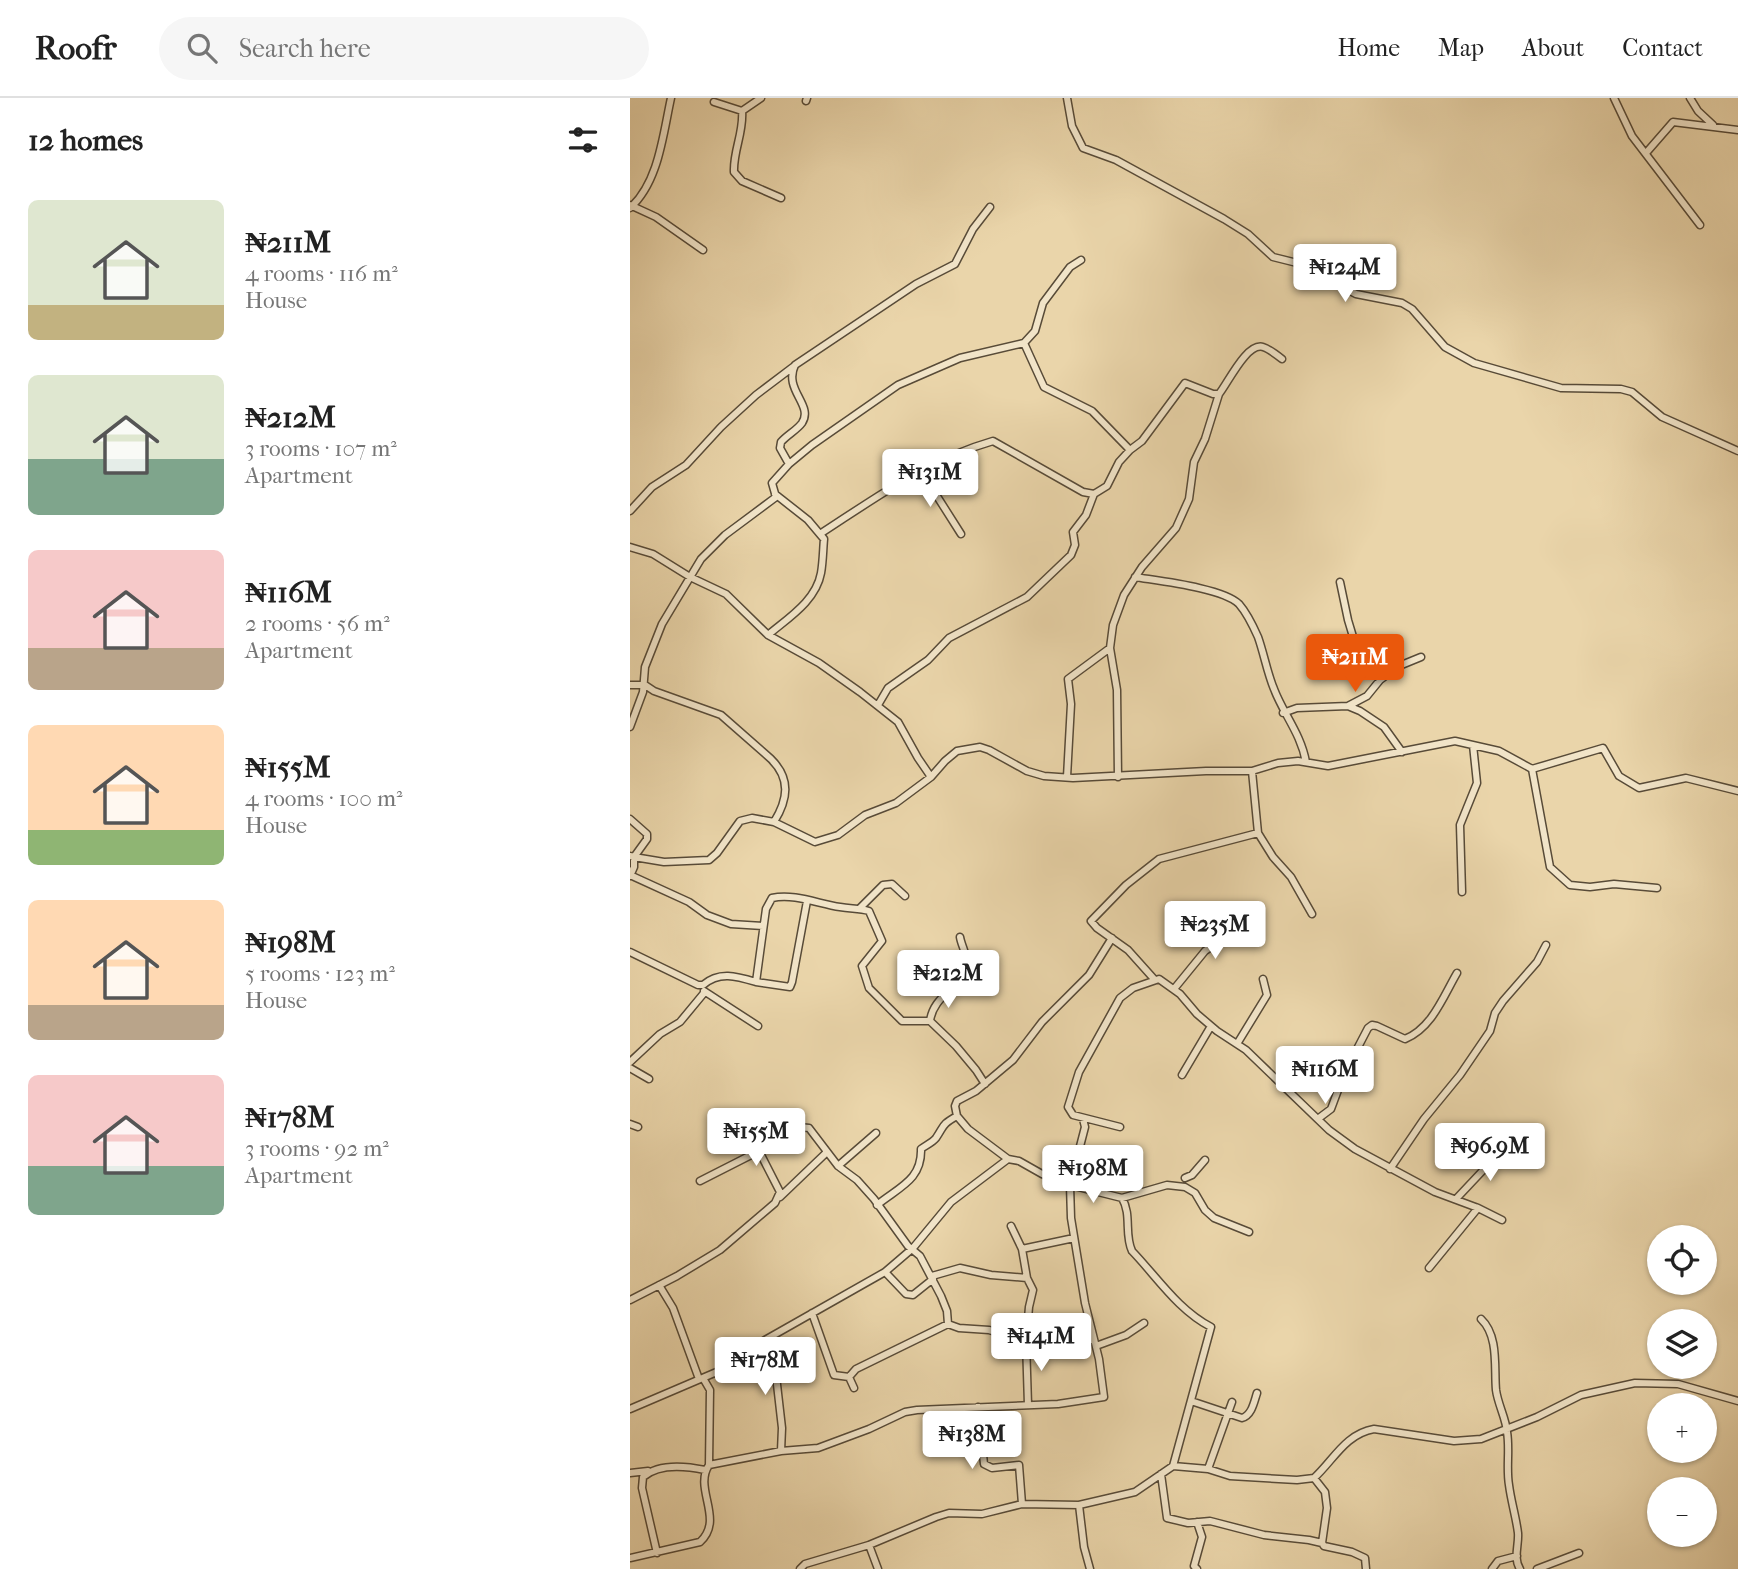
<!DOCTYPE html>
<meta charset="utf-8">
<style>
body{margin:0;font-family:"IM FELL French Canon",serif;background:#f6f6f6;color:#222;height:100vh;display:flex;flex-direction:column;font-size:26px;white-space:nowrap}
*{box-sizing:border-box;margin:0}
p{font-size:23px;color:#767676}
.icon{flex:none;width:38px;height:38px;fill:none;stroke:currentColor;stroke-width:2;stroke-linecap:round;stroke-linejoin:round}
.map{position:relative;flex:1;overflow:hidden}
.drawer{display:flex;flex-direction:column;background:#fff;width:630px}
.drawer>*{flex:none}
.tools{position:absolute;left:1017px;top:1127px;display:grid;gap:14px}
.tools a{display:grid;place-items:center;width:70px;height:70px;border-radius:50%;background:#fff;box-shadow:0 2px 5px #0004;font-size:35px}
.price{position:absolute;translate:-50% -60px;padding:0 16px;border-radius:7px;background:#fff;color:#222;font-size:23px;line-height:46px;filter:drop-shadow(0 2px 4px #0008)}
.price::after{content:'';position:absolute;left:50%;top:42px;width:21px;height:16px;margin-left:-10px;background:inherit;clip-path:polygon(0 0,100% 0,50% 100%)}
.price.current{background:#ea580c;color:#fff}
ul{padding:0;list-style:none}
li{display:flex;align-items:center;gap:21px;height:175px;padding:0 28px}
li span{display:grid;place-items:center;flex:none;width:196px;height:140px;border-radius:10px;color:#555}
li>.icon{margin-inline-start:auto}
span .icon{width:84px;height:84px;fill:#fffc;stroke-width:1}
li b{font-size:30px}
h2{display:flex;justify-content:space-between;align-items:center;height:84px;padding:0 28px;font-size:30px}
header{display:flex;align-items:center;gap:42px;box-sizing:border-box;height:98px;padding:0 35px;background:#fff;border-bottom:2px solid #e0e0e0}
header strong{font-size:33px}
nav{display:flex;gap:38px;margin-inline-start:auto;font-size:24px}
.search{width:490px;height:63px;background:#f6f6f6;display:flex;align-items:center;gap:18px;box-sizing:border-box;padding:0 24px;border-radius:38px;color:#767676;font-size:26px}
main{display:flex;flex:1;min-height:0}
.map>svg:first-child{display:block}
</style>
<header>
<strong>Roofr</strong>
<div class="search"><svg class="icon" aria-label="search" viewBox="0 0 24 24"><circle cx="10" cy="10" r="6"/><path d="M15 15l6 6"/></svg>Search here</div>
<nav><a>Home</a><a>Map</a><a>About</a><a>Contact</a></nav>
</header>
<main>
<section class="drawer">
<h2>12 homes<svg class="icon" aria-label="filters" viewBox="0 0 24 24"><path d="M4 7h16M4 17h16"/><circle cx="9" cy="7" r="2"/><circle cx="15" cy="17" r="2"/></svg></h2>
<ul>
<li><span style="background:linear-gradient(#dfe7d0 75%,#c2b280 0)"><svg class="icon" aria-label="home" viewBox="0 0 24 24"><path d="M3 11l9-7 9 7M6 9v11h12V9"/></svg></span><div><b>₦211M</b><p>4 rooms · 116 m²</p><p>House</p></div></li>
<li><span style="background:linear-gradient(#dfe7d0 60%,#7fa58c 0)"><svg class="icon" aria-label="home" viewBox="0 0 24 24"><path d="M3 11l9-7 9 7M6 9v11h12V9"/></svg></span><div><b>₦212M</b><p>3 rooms · 107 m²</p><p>Apartment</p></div></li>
<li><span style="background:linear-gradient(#f6c9c9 70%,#b9a48a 0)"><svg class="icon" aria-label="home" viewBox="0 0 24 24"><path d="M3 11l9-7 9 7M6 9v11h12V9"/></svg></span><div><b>₦116M</b><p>2 rooms · 56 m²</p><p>Apartment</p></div></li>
<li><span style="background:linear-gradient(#ffd9b3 75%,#8fb573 0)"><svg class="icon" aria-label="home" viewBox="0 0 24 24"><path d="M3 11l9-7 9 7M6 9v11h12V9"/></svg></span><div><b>₦155M</b><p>4 rooms · 100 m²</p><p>House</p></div></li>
<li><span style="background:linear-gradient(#ffd9b3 75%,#b9a48a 0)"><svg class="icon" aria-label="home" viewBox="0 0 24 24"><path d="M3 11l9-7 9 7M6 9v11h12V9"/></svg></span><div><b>₦198M</b><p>5 rooms · 123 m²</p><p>House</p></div></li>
<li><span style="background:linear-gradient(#f6c9c9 65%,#7fa58c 0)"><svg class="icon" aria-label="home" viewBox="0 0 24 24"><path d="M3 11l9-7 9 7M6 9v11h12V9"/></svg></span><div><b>₦178M</b><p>3 rooms · 92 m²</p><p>Apartment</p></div></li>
</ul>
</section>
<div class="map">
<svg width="1108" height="1471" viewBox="0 0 1108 1471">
<rect width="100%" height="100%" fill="#ead5aa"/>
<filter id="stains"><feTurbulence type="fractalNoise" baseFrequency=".00286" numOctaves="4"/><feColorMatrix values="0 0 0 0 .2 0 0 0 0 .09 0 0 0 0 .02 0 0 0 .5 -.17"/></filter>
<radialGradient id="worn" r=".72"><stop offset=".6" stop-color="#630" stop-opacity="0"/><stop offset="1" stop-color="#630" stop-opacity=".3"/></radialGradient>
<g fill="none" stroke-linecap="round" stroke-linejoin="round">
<g stroke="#584b38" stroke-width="9">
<path id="minor" d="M437 0 442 28 453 50 486 62 594 121 618 136 643 159 683 169 703 184 726 196 772 205 782 211 815 249 844 265 931 290 991 291 1002 294 1032 319 1108 353
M984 0 1002 38 1070 127
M1060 0 1068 13 1083 27
M176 3 177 0
M84 4 112 13C114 34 103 53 104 74L112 83 151 100
M112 13 131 0
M1016 55 1043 24 1108 32
M0 107 26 119 73 152
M0 110C29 84 33 36 41 0
M394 245 414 289 462 313 500 352
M159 366 150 350 151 344C157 337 167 332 172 325 184 307 153 292 165 267L286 186 325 166 343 131 360 109
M291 373 331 436
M0 413 22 389 56 367 91 329 126 297 163 269
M190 436C247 399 297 362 363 343L453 394 464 396 477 388 489 364 500 352 512 343 555 285 583 296H589C598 285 617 244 633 249 639 251 647 257 652 261
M0 449 23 456 60 479 96 496 138 537 189 565 230 594 268 624 288 660 301 679
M505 479C529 483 593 490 609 506 616 514 624 530 628 539 634 556 637 574 644 591 654 617 671 636 676 664
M710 484 718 522 730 562 750 582
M138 537C158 520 186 503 191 475 193 464 193 452 194 441L178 422 145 396
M480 550 487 592 488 679
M0 587H15L24 593 91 617 141 661C161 681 158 701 144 724
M248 607 258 590 298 562 319 540 397 499 441 457 445 447 443 434 456 417 464 396
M718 608 737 598 750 582 769 568 791 559
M653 615 667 610 718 608 730 613 754 629 772 654
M0 629 13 594 15 569 32 526 71 461 95 437 146 399 142 385 159 366 182 347 268 287 330 260 394 245 405 233 413 205 440 169 451 162
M902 671 920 769 940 787 960 789 984 786 1027 790
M622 673 628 735 643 759 661 779 682 816
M437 679 441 606 438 581 480 550 483 527 494 497 512 469 546 430 559 401 564 364 575 341 589 296
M0 721 17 736V741L4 759 0 758
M0 777 59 804 77 817 101 826 133 828
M0 778 4 769V759L34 764 79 762 87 755 110 723 122 720 144 724 185 744 208 737 235 717 266 705 301 679 315 663 327 653 350 649 359 652 397 673 414 678 443 680 576 673H622L648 665 668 663 698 668 825 643 869 653 902 671 973 650 989 678 1009 690 1056 680 1108 693
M832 794 830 727 847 685 843 647
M230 810 253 787 262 786 275 798
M330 839C331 846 336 855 336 861 336 890 304 894 300 923L326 948 346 972 355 986
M482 840 459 877 412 924 383 962 346 993 327 1003 325 1008 327 1018 338 1031 378 1061 389 1063 412 1076 440 1087 492 1100 537 1087 555 1089 565 1095 575 1112 584 1120 619 1134
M0 854 68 887H73C89 873 106 878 126 884L136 811 142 800C164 795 189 806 210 809 221 811 229 810 239 813L252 843 232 868 239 890 272 923H300
M524 881 498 852 467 830 461 823 496 787 529 761 628 735
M126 884 160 889 162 884 177 803
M544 891 575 853 616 824 626 811
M74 893 128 928
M607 946 637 897 633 881
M0 964 30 936 50 924 74 895
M0 970 19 981
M552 977 581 928
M689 1020 701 1011 714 976 738 930 742 927 747 928 775 941C802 930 813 899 827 875
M0 1026 8 1029
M490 1029 443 1017 438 1009 449 974 490 900 503 890 529 881 550 896 567 916 587 933 616 952 699 1032 725 1051 805 1094 848 1110 872 1122
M208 1068 246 1035
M760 1071 794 1021 830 977 860 933 865 915 873 903 907 864 916 847
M555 1080 562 1077 575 1062
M70 1083 129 1053 169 1029 179 1030 208 1068 227 1082 244 1101 278 1148 290 1158 311 1198 317 1213 318 1226
M150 1099 197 1054
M492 1100C502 1117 494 1136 502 1153 527 1179 548 1212 581 1229L543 1368
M826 1101 858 1067 879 1051
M247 1107C269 1089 292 1082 291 1051 295 1048 303 1044 306 1040 315 1027 311 1027 327 1018
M381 1128 392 1151 397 1180 403 1192 399 1209 396 1243 398 1307
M392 1151 444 1140
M799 1170 848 1110
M255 1174 276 1196 283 1197 303 1181
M302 1178 330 1170 361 1177 397 1180
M29 1187 43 1210 69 1281
M0 1202 47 1178 90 1152 145 1105 150 1094 129 1053
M182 1215 204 1277 219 1279
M851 1221C869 1238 864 1270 866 1292 868 1307 876 1320 877 1334 880 1351 876 1370 879 1387 881 1403 886 1419 888 1435 889 1447 883 1460 890 1471
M135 1242 145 1269 152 1330 151 1353
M466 1248 496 1237 514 1225
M219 1279 226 1271 318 1226 329 1230 359 1232 396 1243 452 1244 464 1241
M219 1279 224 1290
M561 1303 612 1320C622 1317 624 1304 627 1295
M348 1309 354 1366 362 1370 389 1367 392 1406
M0 1311 96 1270 135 1242 255 1174 283 1150 321 1104 378 1061
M79 1367 151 1353 188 1350 239 1331 275 1314 287 1312 428 1306 474 1299 469 1261 455 1205 441 1120 440 1087 455 1029 453 1021
M578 1371 602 1304
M0 1375 18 1373
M531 1376 537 1420 558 1425 580 1423 634 1437 679 1442 692 1445
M684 1380 695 1394 697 1410 692 1445 694 1448 722 1454 735 1460 736 1471
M449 1407 454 1449 460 1471
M239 1447 248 1471
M27 1455 12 1390 13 1379C29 1365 56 1368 75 1372
M0 1460 70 1444C95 1421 63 1391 79 1367L80 1292 73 1280
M170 1471 175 1466 239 1447 306 1419 319 1415 352 1416 392 1406 449 1407 505 1394 543 1368 578 1371 600 1378 667 1382 684 1380C703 1363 715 1336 744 1331L824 1343 851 1341 907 1319 951 1297 1005 1285 1048 1286 1108 1303
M567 1471 564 1468 572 1439 567 1424
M862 1471 868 1463 887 1458
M907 1471 949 1455"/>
</g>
<use href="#minor" stroke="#f1e4c8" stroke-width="6"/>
</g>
<rect width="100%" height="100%" filter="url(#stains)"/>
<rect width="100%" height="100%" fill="url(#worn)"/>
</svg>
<div class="tools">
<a><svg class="icon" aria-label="locate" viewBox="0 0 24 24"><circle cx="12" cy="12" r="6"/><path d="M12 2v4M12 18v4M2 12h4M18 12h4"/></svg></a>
<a><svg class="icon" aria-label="layers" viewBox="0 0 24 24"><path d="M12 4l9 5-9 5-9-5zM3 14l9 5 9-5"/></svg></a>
<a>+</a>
<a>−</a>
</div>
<b class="price" style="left:715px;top:206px">₦124M</b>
<b class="price" style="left:300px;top:411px">₦131M</b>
<b class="price current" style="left:725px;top:596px">₦211M</b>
<b class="price" style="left:585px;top:863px">₦235M</b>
<b class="price" style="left:318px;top:912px">₦212M</b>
<b class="price" style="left:695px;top:1008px">₦116M</b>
<b class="price" style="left:126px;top:1070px">₦155M</b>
<b class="price" style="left:860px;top:1085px">₦96.9M</b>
<b class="price" style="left:463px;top:1107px">₦198M</b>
<b class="price" style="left:411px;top:1275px">₦141M</b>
<b class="price" style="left:135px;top:1299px">₦178M</b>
<b class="price" style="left:342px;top:1373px">₦138M</b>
</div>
</main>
